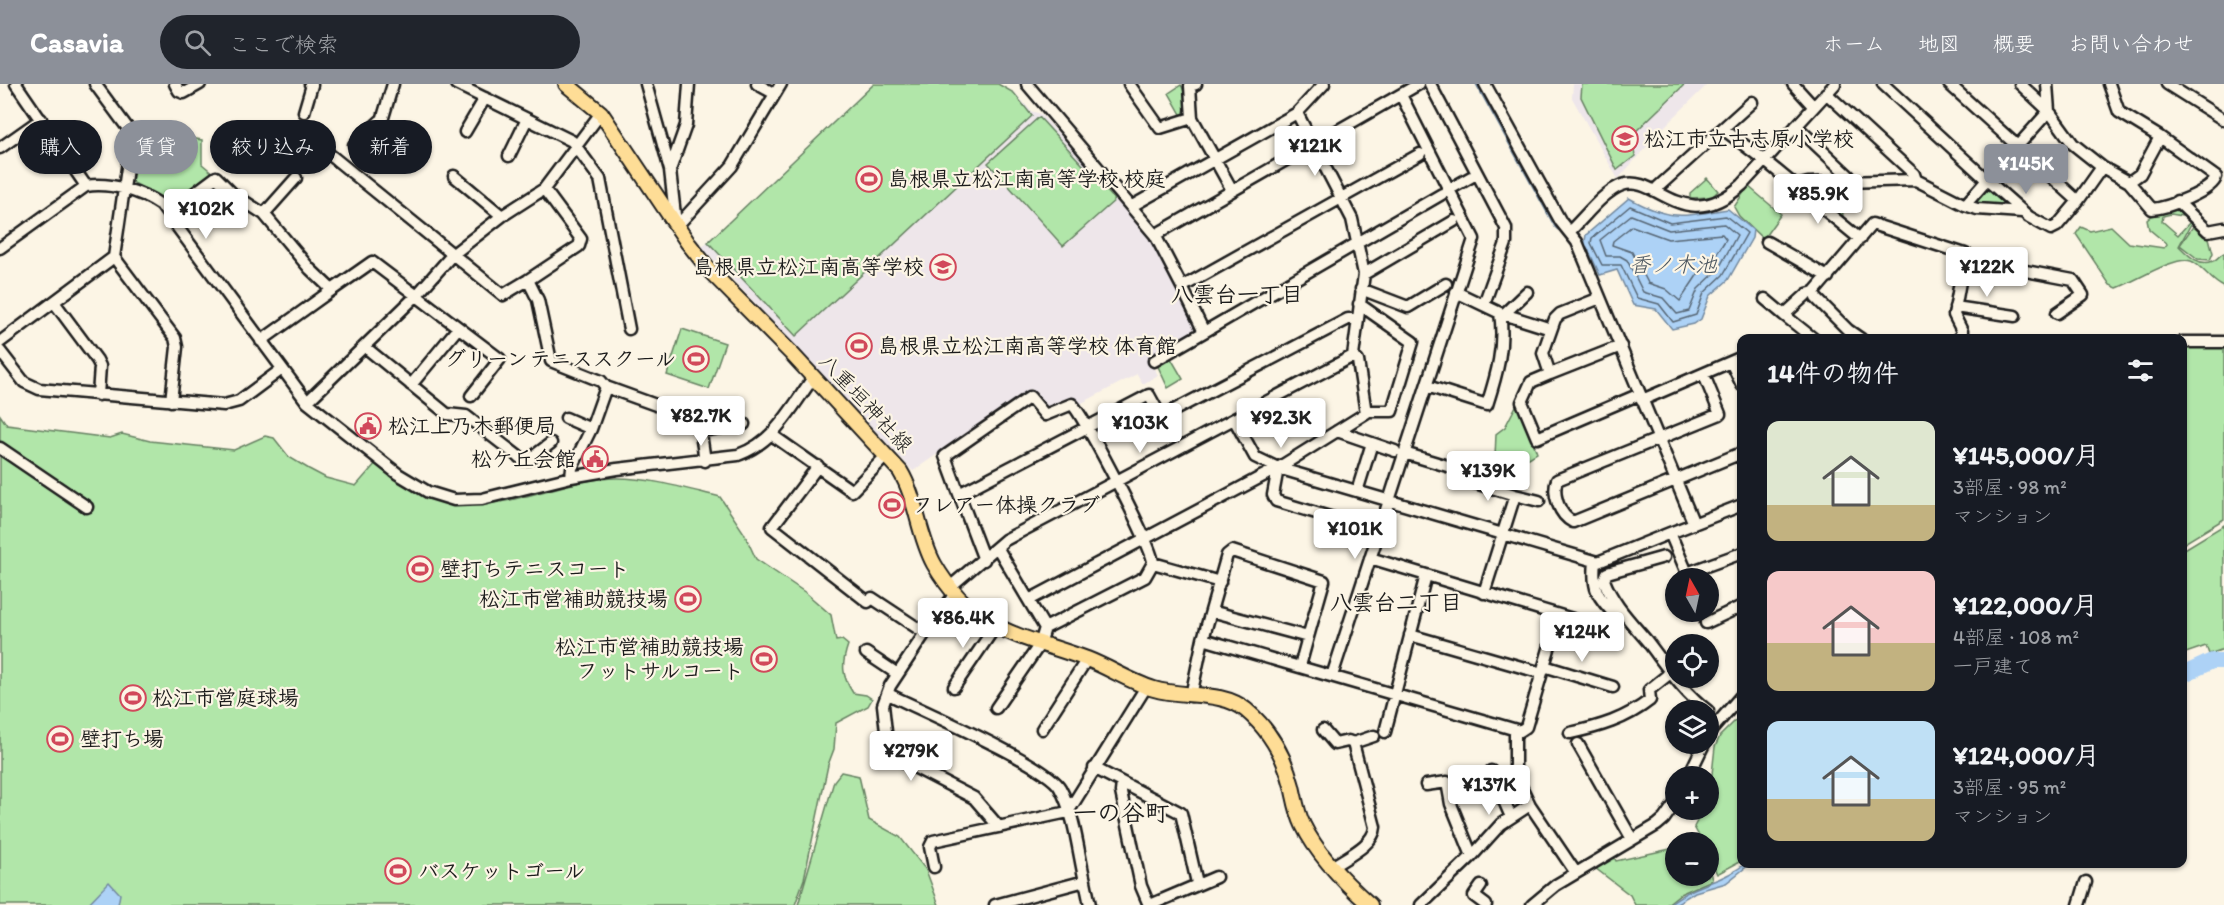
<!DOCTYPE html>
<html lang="ja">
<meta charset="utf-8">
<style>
body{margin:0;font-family:Itim,"Klee One",sans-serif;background:#20242c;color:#f1f3f6;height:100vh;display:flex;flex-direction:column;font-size:22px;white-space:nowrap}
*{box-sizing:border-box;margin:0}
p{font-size:20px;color:#9ea1a6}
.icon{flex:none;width:33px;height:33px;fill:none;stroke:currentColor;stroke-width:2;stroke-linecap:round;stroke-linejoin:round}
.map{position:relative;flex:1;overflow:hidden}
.sheet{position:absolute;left:1737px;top:250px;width:450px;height:534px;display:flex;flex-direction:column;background:#171b24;border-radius:12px;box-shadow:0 2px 4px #0004}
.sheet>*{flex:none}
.top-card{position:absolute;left:18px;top:36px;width:570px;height:54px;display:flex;gap:12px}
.needle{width:39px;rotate:351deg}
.tools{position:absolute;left:1665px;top:484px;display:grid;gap:12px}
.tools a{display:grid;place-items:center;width:54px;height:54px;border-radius:50%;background:#171b24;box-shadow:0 2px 4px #0004;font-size:30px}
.price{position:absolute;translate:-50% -51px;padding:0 14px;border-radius:6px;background:#fff;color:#222;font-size:20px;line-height:39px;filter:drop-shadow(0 2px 3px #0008)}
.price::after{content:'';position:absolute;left:50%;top:36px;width:18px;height:14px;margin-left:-9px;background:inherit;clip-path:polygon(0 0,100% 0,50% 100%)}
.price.active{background:#8c9099;color:#fff}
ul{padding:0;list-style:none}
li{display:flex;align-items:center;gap:18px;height:150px;padding:0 30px}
li span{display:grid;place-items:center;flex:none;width:168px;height:120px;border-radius:12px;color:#555}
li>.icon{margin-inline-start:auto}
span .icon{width:72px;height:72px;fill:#fffc;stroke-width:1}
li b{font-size:26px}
h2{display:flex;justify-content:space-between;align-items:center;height:72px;padding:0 30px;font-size:26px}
.pill{padding:0 21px;border-radius:27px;background:#171b24;box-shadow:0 2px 4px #0004;font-size:21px;line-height:54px}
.pill.active{background:#8c9099;color:#fff}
header{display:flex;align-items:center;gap:36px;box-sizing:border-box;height:84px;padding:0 30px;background:#8c9099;color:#fff}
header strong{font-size:28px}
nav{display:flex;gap:33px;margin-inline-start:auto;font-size:21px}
.search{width:420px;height:54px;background:#20242c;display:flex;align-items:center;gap:15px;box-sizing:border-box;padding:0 21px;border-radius:33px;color:#9ea1a6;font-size:22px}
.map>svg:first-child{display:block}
</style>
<header>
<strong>Casavia</strong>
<div class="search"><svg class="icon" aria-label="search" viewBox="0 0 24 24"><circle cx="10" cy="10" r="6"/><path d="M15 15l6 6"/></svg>ここで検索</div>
<nav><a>ホーム</a><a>地図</a><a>概要</a><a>お問い合わせ</a></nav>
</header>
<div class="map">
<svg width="2224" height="821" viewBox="0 0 2224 821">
<rect width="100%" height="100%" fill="#fcf5e5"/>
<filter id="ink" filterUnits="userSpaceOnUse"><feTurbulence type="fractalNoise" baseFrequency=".0167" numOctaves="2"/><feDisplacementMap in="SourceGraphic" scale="12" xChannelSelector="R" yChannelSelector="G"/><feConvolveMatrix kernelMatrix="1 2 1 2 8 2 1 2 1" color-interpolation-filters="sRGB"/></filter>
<g filter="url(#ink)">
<path fill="#eee6ea" d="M873 0H999L1015 9 1031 27 1041 30 1119 115 1152 156 1198 249 1149 276 1158 291 1143 300 1137 290 1080 320 1075 314 1047 327 1042 325 1031 305 913 387 702 163Z
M1573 0H1708L1665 42 1618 95 1572 14Z"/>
<path fill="#b1e6a9" stroke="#668162" stroke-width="1.5" d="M874 0H998L1014 9 1032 32 796 252 708 158Z
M1582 0H1685L1632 51 1635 72 1617 86 1581 13Z
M1181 1C1186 8 1187 25 1182 32L1169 9Z
M1039 33 1115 116 1063 162 988 79Z
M160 39 171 51 202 56V80L214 90 171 119 132 98 139 53Z
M1707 94 1718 107 1712 113 1690 114V109Z
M1748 102 1781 130 1763 155 1739 132 1734 123Z
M1991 102 2011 121 2009 125 1976 122 1975 117 1984 104Z
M1842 103 1843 136 1806 107 1808 104Z
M2172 124 2180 128 2182 132 2171 130 2163 132 2162 137 2178 151 2190 138H2192L2179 162C2188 171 2199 183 2213 177 2217 176 2219 171 2224 169V203C2211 198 2202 181 2191 177 2176 171 2134 198 2117 204L2110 201 2076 150 2081 143 2090 147 2111 142 2129 159 2164 164 2167 160 2149 145 2147 136 2155 129Z
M2194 141 2209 154 2213 169 2210 176 2198 175 2180 161Z
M682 245 725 259 709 305 667 291Z
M2182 263 2224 264V435L2183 460Z
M1169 271 1183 295 1168 304 1156 278Z
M1518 318 1537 369 1529 374 1514 376 1495 373 1496 350 1505 343Z
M0 331 7 341 110 354 122 350 150 357 234 366 265 352 274 354 289 373 309 385 326 394 356 402 376 379C443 431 470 428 549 406 571 400 594 394 617 394 651 394 687 405 720 413L744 449 756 475 806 509 831 531 836 557 842 556 848 561C841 581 842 592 853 609L866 611 872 615 868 622 836 639 834 665 828 681 804 795 795 821H0Z
M2224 441V565L2209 570 2206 562 2183 570V466Z
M1741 631V777L1717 790 1709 772 1708 759H1703L1694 743 1703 726H1708L1715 663 1720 652Z
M841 688 859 692 869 736 900 753 926 786 939 821H798L834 697Z
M1675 764 1676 792H1708L1709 784 1712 796 1680 810 1666 821H1635L1630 811 1595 784 1613 770 1616 777Z"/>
<path fill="#add2f6" stroke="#73899f" stroke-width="1.5" d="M1476 0H1478L1558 146 1555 143Z
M1629 114C1672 138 1682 132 1728 125L1753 146 1752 154 1728 196 1710 212 1701 235 1694 240 1672 245 1656 225 1633 221 1617 186 1600 191 1587 163H1584L1586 151Z
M1745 780H1750L1726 799 1695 808 1674 821H1668C1691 801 1721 799 1745 780Z
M109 798 120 810 118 821H87Z"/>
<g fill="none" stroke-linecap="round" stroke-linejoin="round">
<path stroke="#566573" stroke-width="1.5" d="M1630 122 1670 139 1726 132 1747 149 1723 191 1704 209 1696 231 1673 238 1659 220 1637 214 1621 181H1602L1591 159 1592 154Z
M1631 131 1669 146 1724 140 1737 151 1718 186 1698 205 1689 227 1677 230 1663 214 1643 208 1627 176 1620 172H1606L1600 156Z
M1632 142 1668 155 1722 150 1726 155 1711 179 1698 190 1680 217 1666 205 1648 199 1632 168 1612 161 1613 157Z"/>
<path stroke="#add2f6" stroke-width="16" d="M2182 591 2212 577H2224"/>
<g stroke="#1c1c1c" stroke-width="15">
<path id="minor" d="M175 0 179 7 184 9 200 0
M393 0 381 40 391 57 410 75
M456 0 572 57 600 95 629 245
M646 0 670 86
M757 0 775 10
M1027 0 1155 151 1182 203
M1129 0 1160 44 1192 34
M1196 0 1190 2 1192 34 1232 106
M1324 0 1297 29 1352 135 1364 190 1353 272
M1430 0 1506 144V159L1484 220
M1485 0 1561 138 1577 158 1694 440
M1793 0 1813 22
M1883 0 1987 96 1965 121 1977 125 2022 128
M1949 0 2078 117 2102 83
M2020 0 2049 27 2073 60 2102 83 2129 98 2152 125C2167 124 2213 107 2216 93L2160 53 2140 90 2129 98
M2047 0 2049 27 1987 96 2029 133 2051 145 2057 142 2078 117
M2109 0 2119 28 2160 53
M2167 0 2224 36
M1826 9 1914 90 1916 96
M304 28 312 1 310 0
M1796 42 1849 92 1851 99
M1723 45 1764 76 1860 155
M302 48 503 211 528 196
M465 48 485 14
M354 61 380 37
M0 64 41 35
M509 72 527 35
M454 92 502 132
M86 102C110 98 141 107 161 121L307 318 398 390 428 408 454 416 482 415 571 393 617 385 738 371C775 358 791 324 813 294
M1796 102 1808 99 1916 96 1965 121
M1658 103 1752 18
M544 105 581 155 579 162 528 196 538 216 551 277 601 297 606 303 591 345 572 384 571 393
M1450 105 1471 93
M2177 117 2208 147 2224 144
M1132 122 1297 29
M168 129 216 93 233 110 264 130 310 185 332 206 261 257
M264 130 296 94
M676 140 670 86 686 41 689 0
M676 143 732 82 781 0
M1570 147C1585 133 1603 108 1622 101 1657 89 1683 153 1742 101L1835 0
M1155 151 1419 0
M1767 158 1828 193
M0 164 86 102 16 0
M114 173 175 254 177 263 171 317
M1364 190 1454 137
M1361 205 1408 223 1446 200
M332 206 372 178 500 275 471 312
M1600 214 1560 230 1555 235 1543 269 1550 290 1621 262
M1765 215 1784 231
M54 218 97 276 100 282 98 311
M1359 220 1413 258 1392 327H1367
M1955 223 2015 232
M1500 229 1551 245
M1503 231 1527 208
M1204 248 1182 203 1420 70
M1814 255 1784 231 1807 210 1814 208
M1861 255 1848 246 1816 214 1814 208 1872 140 1965 170
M1959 255 1962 247 1954 231 1965 170 1999 182 2073 196 2083 211 2057 229
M0 258 114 173 132 50 95 0
M2182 258H2224
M365 263 447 330 466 332 523 376 530 375 551 359
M0 267 24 298 39 305 224 321 239 317 282 285
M1154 277 1442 110
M1731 278 1742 301
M1550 290 1531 298 1522 318 1537 354 1640 310
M1704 291 1720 330 1557 396C1552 410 1559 431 1573 438L1739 370 1742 375
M411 301 458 244
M1427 302 1487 321C1497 290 1505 262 1500 229L1456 208
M606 303 678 329
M1642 316 1742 273
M307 318 416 212 452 171 502 132 544 105 601 29
M702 329 699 336 705 377
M566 334 591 345
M1234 335 1255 373 1278 384 1366 329 1358 277 1353 272
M701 347 744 340
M1337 347 1395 367
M772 351 852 407 886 372
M0 364 87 423
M1404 369 1464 387 1472 398 1515 411 1484 509
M818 382 772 443 868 518
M1278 384 1273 411 1276 417 1370 445
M1359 401 1372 359
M959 410 945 372 1030 313 1045 331 1072 320C1084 332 1154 465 1153 479
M1515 411 1539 417
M1742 421 1670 449 1687 489 1742 469
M997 463 1045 544 1145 493 1153 479 1220 498
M1664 473 1607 489 1604 496C1612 519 1631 538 1647 557 1667 583 1682 607 1708 627
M1370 474 1599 543 1606 541 1616 532C1597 512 1592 506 1595 477
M984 476 959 410 1149 311 1161 333 1348 235H1357
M950 503 1005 456 1353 272
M955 510 925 549 890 602 883 621 888 665 895 673 974 714 999 743
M872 514 925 549
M1029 516 1278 384 1598 478 1670 449
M1211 527 1308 553 1300 582
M1706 539 1742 522
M1410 551 1542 589
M1203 555 1227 471 1232 467 1324 497 1308 553
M866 569 896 589
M1544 582 1613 603
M1332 592 1474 155 1401 11
M954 603 995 543
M888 610C919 625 1048 681 1060 704 1075 731 1078 768 1085 797
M1191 612 1203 555 1520 647 1526 643 1559 531
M996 624 1040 560 1045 544
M1042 645 1087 575
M1323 646 1335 660 1348 657 1353 659 1375 743C1374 761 1346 773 1332 783
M1515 646V690L1530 721 1576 789
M1385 648 1426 491
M1570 649C1599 643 1626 635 1650 616L1649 606 1669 590
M1708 650 1742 611
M1353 659 1374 652
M1578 660 1632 755
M1094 684 1181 729 1197 799
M1491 687 1511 733
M1688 693 1704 660
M1122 699 1121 708 1141 802 1149 821
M1472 772 1501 740 1530 721
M934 783 930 763 933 757 1068 728 1146 603
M1481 802 1474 812 1486 821
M995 821 1085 797 1090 821
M1150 821 1216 793
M1421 821 1472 772 1451 720 1447 698 1426 701
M1532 821 1556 801 1657 741 1664 735 1676 718
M2079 821 2086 798"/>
</g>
<g stroke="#1c1c1c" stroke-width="18">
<path id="major" d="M566 0 601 29 688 159 711 188 791 269 900 387C917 415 918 451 934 480 973 548 1021 551 1087 575 1110 584 1131 598 1154 605 1182 614 1222 606 1246 626 1270 646 1284 671 1292 702 1295 715 1297 729 1303 741 1318 772 1345 799 1370 821"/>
</g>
<use href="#minor" stroke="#fcf5e5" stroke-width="10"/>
<use href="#major" stroke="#fedd96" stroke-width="14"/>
</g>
</g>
<defs>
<g id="school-ring" transform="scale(1.35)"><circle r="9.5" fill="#fcf5e5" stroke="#d1495b" stroke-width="1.5"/><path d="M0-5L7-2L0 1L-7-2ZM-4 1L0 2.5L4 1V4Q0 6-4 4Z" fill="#d1495b"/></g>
<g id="stadium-ring" transform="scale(1.35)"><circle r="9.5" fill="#fcf5e5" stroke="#d1495b" stroke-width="1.5"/><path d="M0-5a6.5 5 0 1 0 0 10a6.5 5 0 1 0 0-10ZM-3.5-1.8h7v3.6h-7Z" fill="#d1495b"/></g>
<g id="civic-ring" transform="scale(1.35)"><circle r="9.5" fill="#fcf5e5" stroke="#d1495b" stroke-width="1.5"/><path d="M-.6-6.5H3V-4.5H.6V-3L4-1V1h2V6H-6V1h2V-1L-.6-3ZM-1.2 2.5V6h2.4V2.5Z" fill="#d1495b"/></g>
</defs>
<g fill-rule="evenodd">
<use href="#school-ring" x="1625" y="55"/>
<use href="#stadium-ring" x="869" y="95"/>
<use href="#school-ring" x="943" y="183"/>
<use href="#stadium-ring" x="859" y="262"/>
<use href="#stadium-ring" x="696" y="275"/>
<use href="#civic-ring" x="368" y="342"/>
<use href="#civic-ring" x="595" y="375"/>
<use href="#stadium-ring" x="892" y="421"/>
<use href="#stadium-ring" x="420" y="485"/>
<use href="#stadium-ring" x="688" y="515"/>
<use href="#stadium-ring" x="764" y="575"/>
<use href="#stadium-ring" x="133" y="614"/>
<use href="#stadium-ring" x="60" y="655"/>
<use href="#stadium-ring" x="398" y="787"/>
</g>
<g text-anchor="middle" stroke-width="4.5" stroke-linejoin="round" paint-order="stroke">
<g font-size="21" font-weight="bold" fill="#1c1c1c" stroke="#fcf5e5" text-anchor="start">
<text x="1644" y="62">松江市立古志原小学校</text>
<text x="888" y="102">島根県立松江南高等学校 校庭</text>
<text x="924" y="190" text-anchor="end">島根県立松江南高等学校</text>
<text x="878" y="269">島根県立松江南高等学校 体育館</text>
<text x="676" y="282" text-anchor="end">グリーンテニススクール</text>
<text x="388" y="349">松江上乃木郵便局</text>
<text x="576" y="382" text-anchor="end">松ケ丘会館</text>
<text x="912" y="428">フレアー体操クラブ</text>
<text x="440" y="492">壁打ちテニスコート</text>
<text x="668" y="522" text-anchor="end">松江市営補助競技場</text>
<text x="744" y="570" text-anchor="end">松江市営補助競技場<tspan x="744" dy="24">フットサルコート</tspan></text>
<text x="152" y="621">松江市営庭球場</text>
<text x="80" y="662">壁打ち場</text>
<text x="418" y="794">バスケットゴール</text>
</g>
<g font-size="21" fill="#1c1c1c" stroke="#fcf5e5">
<text transform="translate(866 319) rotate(47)" y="7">八重垣神社線</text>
</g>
<g font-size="22" font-style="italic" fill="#48535d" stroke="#fcf5e5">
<text x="1673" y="188">香ノ木池</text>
</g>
<g font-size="22" font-weight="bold" fill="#1c1c1c" stroke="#fcf5e5">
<text x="1237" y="218">八雲台一丁目</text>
<text x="1396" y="526">八雲台二丁目</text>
</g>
<g font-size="24" font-weight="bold" fill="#1c1c1c" stroke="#fcf5e5">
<text x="1121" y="737">一の谷町</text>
</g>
</g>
</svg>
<div class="tools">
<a><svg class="needle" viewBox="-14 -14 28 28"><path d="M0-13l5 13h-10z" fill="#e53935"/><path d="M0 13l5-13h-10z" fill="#9ea1a6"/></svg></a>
<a><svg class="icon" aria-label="locate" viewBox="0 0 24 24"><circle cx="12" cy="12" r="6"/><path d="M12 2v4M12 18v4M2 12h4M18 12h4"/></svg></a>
<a><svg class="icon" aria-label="layers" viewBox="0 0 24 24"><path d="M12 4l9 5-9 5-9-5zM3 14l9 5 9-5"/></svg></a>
<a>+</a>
<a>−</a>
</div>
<b class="price" style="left:1315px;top:93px">¥121K</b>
<b class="price active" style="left:2026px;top:111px">¥145K</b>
<b class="price" style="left:1818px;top:141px">¥85.9K</b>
<b class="price" style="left:206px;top:156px">¥102K</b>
<b class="price" style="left:1987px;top:214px">¥122K</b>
<b class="price" style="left:701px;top:363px">¥82.7K</b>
<b class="price" style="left:1281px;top:365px">¥92.3K</b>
<b class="price" style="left:1140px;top:370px">¥103K</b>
<b class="price" style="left:1488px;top:418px">¥139K</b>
<b class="price" style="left:1355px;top:476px">¥101K</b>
<b class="price" style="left:963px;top:565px">¥86.4K</b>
<b class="price" style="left:1582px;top:579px">¥124K</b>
<b class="price" style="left:911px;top:698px">¥279K</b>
<b class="price" style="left:1489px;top:732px">¥137K</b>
<div class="top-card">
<a class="pill">購入</a>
<a class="pill active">賃貸</a>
<a class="pill">絞り込み</a>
<a class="pill">新着</a>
</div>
<section class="sheet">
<h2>14件の物件<svg class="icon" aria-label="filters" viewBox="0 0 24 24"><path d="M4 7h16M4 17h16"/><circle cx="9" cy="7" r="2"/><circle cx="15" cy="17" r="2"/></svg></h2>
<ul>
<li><span style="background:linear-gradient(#dfe7d0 70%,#c2b280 0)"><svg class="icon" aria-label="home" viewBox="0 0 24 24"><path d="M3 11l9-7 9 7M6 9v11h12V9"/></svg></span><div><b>¥145,000/月</b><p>3部屋 · 98 m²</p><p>マンション</p></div></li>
<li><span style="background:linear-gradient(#f6c9c9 60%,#c2b280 0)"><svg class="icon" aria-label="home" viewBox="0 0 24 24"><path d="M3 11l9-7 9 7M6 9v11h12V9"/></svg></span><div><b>¥122,000/月</b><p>4部屋 · 108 m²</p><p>一戸建て</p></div></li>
<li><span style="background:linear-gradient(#bfe0f5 65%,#c2b280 0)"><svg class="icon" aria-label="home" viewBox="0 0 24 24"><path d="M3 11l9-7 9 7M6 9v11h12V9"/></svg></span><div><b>¥124,000/月</b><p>3部屋 · 95 m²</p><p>マンション</p></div></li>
</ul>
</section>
</div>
